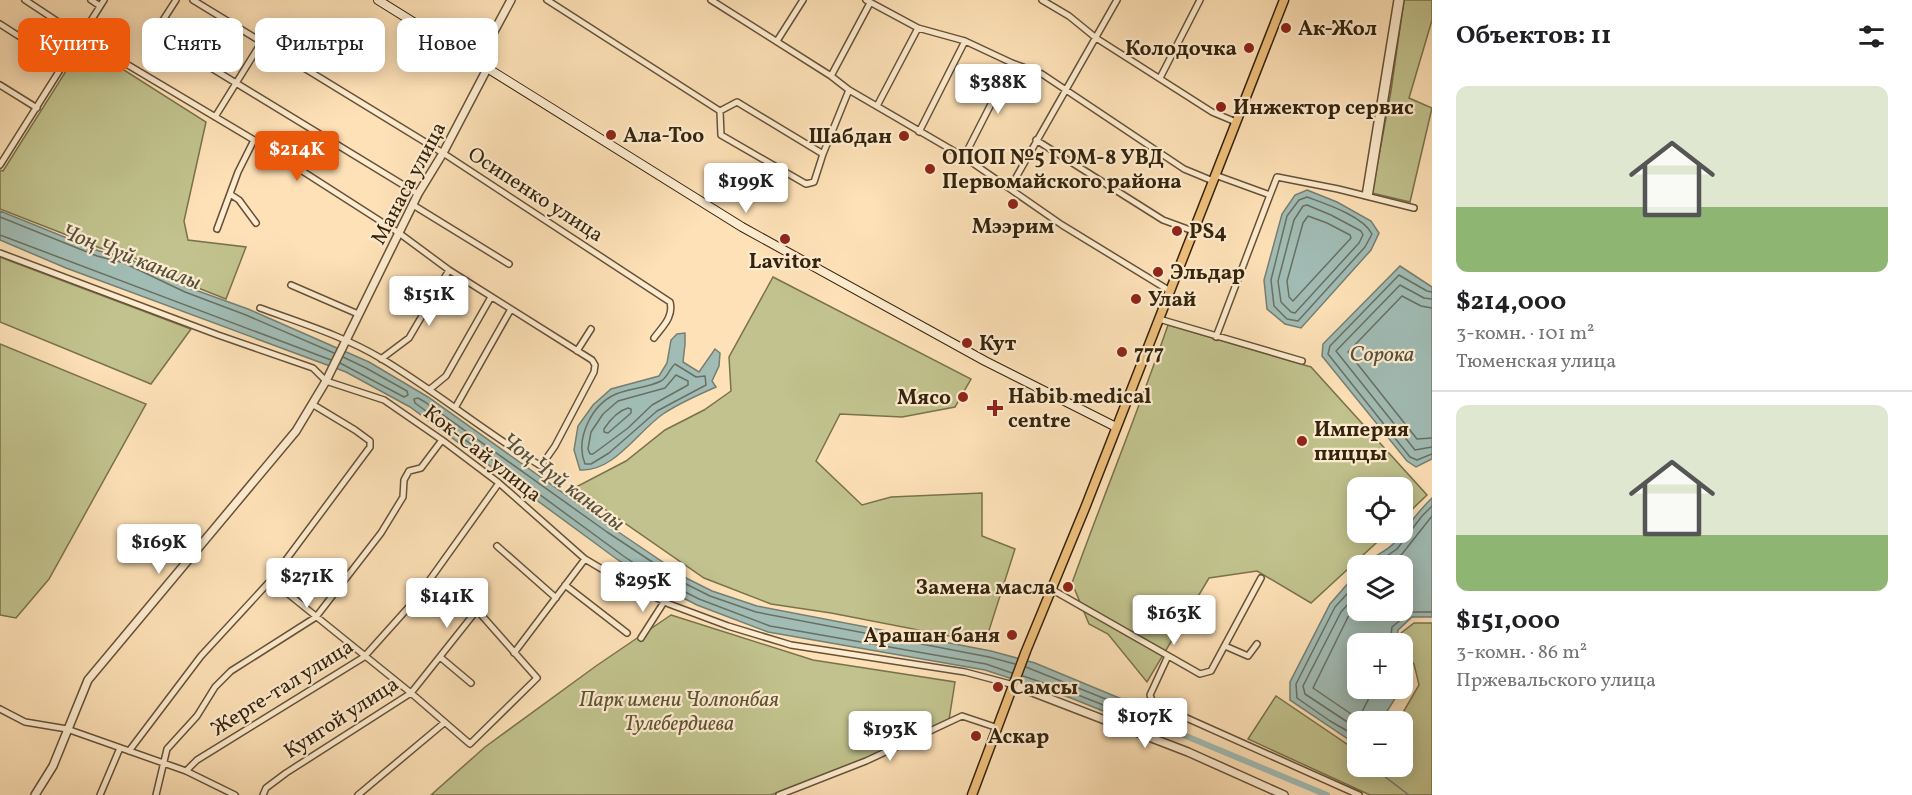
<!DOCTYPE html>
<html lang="ru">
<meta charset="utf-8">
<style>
body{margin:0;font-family:Vollkorn,serif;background:#f2f2f2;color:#202124;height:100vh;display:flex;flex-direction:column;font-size:22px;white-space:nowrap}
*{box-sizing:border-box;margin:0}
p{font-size:20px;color:#757577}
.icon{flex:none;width:33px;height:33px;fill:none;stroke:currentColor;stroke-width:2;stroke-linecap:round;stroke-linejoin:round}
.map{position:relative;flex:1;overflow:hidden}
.side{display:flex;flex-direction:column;background:#fff;width:480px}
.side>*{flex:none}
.banner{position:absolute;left:18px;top:18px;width:570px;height:54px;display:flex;gap:12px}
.tools{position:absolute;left:1347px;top:477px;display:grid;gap:12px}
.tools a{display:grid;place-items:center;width:66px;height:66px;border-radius:12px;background:#fff;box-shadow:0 3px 15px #0003;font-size:30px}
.price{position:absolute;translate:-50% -51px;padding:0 14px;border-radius:6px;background:#fff;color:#222;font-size:20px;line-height:39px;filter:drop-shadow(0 2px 3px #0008)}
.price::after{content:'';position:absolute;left:50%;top:36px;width:18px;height:14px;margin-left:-9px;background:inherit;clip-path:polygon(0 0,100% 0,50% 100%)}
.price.on{background:#ea580c;color:#fff}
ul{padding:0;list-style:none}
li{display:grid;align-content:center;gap:12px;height:318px;padding:0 24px}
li+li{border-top:2px solid #e0e0e0}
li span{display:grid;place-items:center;height:186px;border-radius:12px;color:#555}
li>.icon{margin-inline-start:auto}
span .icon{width:108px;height:108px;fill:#fffc;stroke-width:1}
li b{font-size:26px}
h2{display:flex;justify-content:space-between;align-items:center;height:72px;padding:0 24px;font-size:26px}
.tag{padding:0 21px;border-radius:12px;background:#fff;box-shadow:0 3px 15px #0003;font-size:21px;line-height:54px}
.tag.on{background:#ea580c;color:#fff}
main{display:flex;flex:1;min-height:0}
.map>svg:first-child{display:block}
</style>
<main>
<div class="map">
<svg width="1432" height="795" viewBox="0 0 1432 795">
<rect width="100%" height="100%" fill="#fee1b7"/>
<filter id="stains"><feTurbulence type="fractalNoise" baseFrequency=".00333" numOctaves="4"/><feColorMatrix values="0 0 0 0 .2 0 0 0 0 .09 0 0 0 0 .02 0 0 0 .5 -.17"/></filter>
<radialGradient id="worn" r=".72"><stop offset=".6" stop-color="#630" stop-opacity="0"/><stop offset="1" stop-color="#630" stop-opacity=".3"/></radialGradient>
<path fill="#c1c28d" stroke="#7a724d" stroke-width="1.5" d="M1404 0H1432V20L1409 98 1432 108 1410 202 1372 193 1391 91Z
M83 44 206 122 184 221 188 240 246 247 226 299 188 284 126 254 100 248 0 209V170L3 171Z
M0 257 13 262 191 329 151 384 0 322Z
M773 277 971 379 955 407 902 417 840 414 816 461 862 505 891 497 982 493V536L1015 549 985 643 831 613 771 604 704 578 574 488 626 461 665 430 704 410 731 391 729 357Z
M1168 325 1311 367 1427 495 1403 518 1402 488H1358V532L1387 533 1311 603 1257 571 1209 578 1147 682 1108 634 1089 624 1072 583C1103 497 1138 412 1168 325Z
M0 344 146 404 49 579 16 618 0 615Z
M671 615 813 660 955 682 949 720 874 755 771 795H431L485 747 596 666Z
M1414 623H1432V795H1370L1248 739 1276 696 1357 751 1358 766H1402V722L1398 721 1419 685 1414 664 1403 649 1401 633Z"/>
<path fill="#a1bcb5" stroke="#757f72" stroke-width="1.5" d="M1307 190 1337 202 1371 221 1379 233 1371 250 1301 328 1285 324 1267 309 1264 280 1282 214 1295 195Z
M0 211 99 251 125 257 187 287 248 309 369 362 428 397 611 527 688 579 712 591 757 606 991 651 1035 663 1136 705 1128 721 1071 698 985 670 768 632 697 605 650 581 618 560 410 407 346 372 66 268 0 240Z
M1400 266 1432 287V459L1416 467 1407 461 1322 356 1323 344Z
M685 333V344L683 362 699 372 715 349 720 353 719 366 712 381 716 387C698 395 679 403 663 414 637 432 614 472 580 470L574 450 578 426 593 405 611 389 659 376 667 363 671 340 677 334Z
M1432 498V617H1412L1398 630 1396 643 1358 644V688L1401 689 1381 721 1358 722 1357 743H1354L1290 700V682L1330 604 1357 573 1358 610H1402V566L1364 565C1373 555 1387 552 1395 542 1407 528 1417 512 1432 498Z"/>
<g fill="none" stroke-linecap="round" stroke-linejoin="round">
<path stroke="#6a7061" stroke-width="1.5" d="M1307 197C1326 204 1363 216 1372 234L1365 247 1298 321 1287 319 1274 306 1271 280 1287 216 1299 200Z
M1307 205 1331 215 1361 231 1363 235 1359 243 1295 313 1291 312 1281 302 1278 281 1294 220 1303 206Z
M1308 216 1327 223 1350 235 1351 238 1293 301 1289 297 1287 281 1303 223Z
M0 217 97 256 124 263 185 292 246 315 334 353
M0 235 331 360
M1432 292 1427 291 1399 275 1330 346 1328 354 1410 457 1417 460 1432 454
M1432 299 1424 298 1400 285 1336 351 1415 450 1432 447
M1432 308 1421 306 1402 296 1348 352 1417 439 1432 438
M340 363 404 397 408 395 407 391 366 368 343 357
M675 364 696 377 705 376 706 385 657 411 609 453 591 464H585C575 439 591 405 616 394 630 388 647 388 661 381 667 378 670 368 675 364Z
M676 375 688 381V385L652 405 628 428 593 454H590L588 449 591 432 603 414 618 401 665 388Z
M628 408 631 409V413L608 433 604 432V429C610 420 617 411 628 408Z
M1372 566 1397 549 1422 516 1432 506
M1384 566 1402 554 1432 516
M1358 582 1335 607 1296 684 1297 698 1330 721 1358 737
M1358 593 1341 612 1303 686 1305 694 1358 729
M1358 607 1348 617 1313 688 1357 718 1360 716 1374 688
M1390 644 1392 627 1410 612H1432
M1012 673 986 664 770 626 699 599 653 576 622 555 415 403 414 399 418 398 425 402 607 532 684 583 710 596 756 612 989 657 1015 664
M1023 676 1073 693 1121 712 1124 710 1123 706 1026 667"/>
<path stroke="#757f72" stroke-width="1.5" d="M1380 773 1409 795"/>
<path stroke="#a1bcb5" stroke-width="6" d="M1126 711 1327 795"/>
<g stroke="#665238" stroke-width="8">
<path id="minor" d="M25 0 81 37 254 140 399 233 449 270 592 360 595 365 594 372 555 446 541 466C486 433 437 392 382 359 344 336 301 323 260 308
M91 0 100 6
M193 0 443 153 670 302C674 317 662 327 654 338
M547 0 720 111
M711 0 831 76 849 90 964 157 1062 225 1170 291
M866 0 918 28 965 41 1012 63 1042 74 1184 169 1213 181
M1042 0 1069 16 1096 38 1212 112 1236 122
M0 24 64 65
M158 28 176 0
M777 41 803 0
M195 58 418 194
M831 76 870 3
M1160 78 1200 0
M0 85 37 108
M737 102 823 154 814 182 806 184 721 135 720 111Z
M877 106 918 28
M215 117 261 43
M919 132 965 41
M1036 140 1163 220 1193 231
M823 154 849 90
M964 157 1012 63
M0 165 104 0
M1215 175 1270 195 1216 337
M1010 188 1117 0
M230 194 239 200 256 223
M1270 195 1277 177 1338 189 1414 208
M1365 196 1397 0
M1369 197 1401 0
M413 205 509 264
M217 229 238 172 254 140
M0 253 218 335 313 368 326 381 384 400 442 440 499 483 585 559 615 577 669 604 728 626 791 645 965 672 1014 685
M291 285 358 314
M1159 319 1302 361
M577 351 591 329
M381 359 409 338 449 270
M429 390 446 376 491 297
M455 408 511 309
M497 546 556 598
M565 585 627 633
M1051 589 1200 674 1211 671 1261 578
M641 638 664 602
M1225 646 1248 656 1257 644
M514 653 585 559
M1168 656 1150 695 1153 703 1359 795
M440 657 471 683
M0 709 25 722 67 729 186 771 235 795
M129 751 201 656 271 580 370 447V441L355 430 312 404
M186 771 197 760 364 657 416 599 499 483
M100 795 120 748
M156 795 167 749 197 716 215 687 231 671 316 617 381 533 403 497 404 480 409 471 421 468 442 440
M263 795 266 788 286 773 411 693 477 610 537 678 470 744 411 693 271 580
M358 795 444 723
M779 795 866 761 962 716 998 728"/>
</g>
<g stroke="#665238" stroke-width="10">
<path id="tertiary" d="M477 63 511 0
M1014 685 1188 752 1284 795
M35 795 53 766 88 680 296 431 326 381 418 194 443 153 487 69"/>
</g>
<g stroke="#34230d" stroke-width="10">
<path id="secondary" d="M378 0 742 227 985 361 1116 427"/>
</g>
<g stroke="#34230d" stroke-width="11">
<path id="primary" d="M972 795 1026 651 1085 508 1284 0"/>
</g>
<use href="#minor" stroke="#feecd0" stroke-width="5"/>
<use href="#tertiary" stroke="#feecd0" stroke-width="7"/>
<use href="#secondary" stroke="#feecd0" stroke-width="8"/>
<use href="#primary" stroke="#efc07c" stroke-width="8"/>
</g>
<g fill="#8f2418" stroke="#feecd0" stroke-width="2">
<circle cx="1286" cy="28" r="6"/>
<circle cx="1249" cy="48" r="6"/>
<circle cx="1221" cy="107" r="6"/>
<circle cx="611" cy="135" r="6"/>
<circle cx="904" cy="136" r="6"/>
<circle cx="930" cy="169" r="6"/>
<circle cx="1013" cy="204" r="6"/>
<circle cx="1177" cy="231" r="6"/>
<circle cx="785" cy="239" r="6"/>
<circle cx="1158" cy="272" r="6"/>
<circle cx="1136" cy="299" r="6"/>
<circle cx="967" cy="343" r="6"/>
<circle cx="1122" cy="352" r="6"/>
<circle cx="963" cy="397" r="6"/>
<path d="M992 399h6v6h6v6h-6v6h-6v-6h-6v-6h6z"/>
<circle cx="1302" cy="441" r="6"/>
<circle cx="1068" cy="587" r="6"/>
<circle cx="1012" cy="635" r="6"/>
<circle cx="998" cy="687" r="6"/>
<circle cx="976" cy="736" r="6"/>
</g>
<g text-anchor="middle" stroke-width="4.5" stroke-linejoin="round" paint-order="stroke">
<g font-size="21" font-weight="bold" fill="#34230d" stroke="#feecd0" text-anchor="start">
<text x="1298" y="35">Ак-Жол</text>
<text x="1237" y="55" text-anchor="end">Колодочка</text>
<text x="1233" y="114">Инжектор сервис</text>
<text x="623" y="142">Ала-Тоо</text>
<text x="892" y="143" text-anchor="end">Шабдан</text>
<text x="942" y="164">ОПОП №5 ГОМ-8 УВД<tspan x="942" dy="24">Первомайского района</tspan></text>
<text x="1013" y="233" text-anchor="middle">Мээрим</text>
<text x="1189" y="238">PS4</text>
<text x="785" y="268" text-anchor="middle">Lavitor</text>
<text x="1170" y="279">Эльдар</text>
<text x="1148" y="306">Улай</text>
<text x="979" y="350">Кут</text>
<text x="1134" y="359">777</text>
<text x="1008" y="403">Habib medical<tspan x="1008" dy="24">centre</tspan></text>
<text x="951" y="404" text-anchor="end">Мясо</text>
<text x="1314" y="436">Империя<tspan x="1314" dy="24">пиццы</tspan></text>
<text x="1056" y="594" text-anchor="end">Замена масла</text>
<text x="1000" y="642" text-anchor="end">Арашан баня</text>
<text x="1010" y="694">Самсы</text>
<text x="988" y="743">Аскар</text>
</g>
<g font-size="21" fill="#34230d" stroke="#feecd0">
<text transform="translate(408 183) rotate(-62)" y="7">Манаса улица</text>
<text transform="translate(536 194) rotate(33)" y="7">Осипенко улица</text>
<text transform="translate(483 453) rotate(38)" y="7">Кок-Сай улица</text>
<text transform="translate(282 687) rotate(-32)" y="7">Жерге-тал улица</text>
<text transform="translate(341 717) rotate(-33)" y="7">Кунгой улица</text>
</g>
<g font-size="21" font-style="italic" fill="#5e5333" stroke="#feecd0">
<text x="679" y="706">Парк имени Чолпонбая<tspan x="679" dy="24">Тулебердиева</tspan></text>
</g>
<g font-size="22" font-style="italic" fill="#55513f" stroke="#feecd0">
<text transform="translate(132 256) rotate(21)" y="8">Чоң Чүй каналы</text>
<text x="1382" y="361">Сорока</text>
<text transform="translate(564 481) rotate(37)" y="8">Чоң Чүй каналы</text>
</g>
</g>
<rect width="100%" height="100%" filter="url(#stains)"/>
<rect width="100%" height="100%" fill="url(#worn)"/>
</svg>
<div class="tools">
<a><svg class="icon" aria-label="locate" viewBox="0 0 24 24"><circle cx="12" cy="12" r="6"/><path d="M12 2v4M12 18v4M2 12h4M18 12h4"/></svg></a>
<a><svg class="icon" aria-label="layers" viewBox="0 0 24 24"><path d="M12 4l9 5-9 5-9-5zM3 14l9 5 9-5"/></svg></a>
<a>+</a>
<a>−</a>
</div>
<b class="price" style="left:998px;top:115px">$388K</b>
<b class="price on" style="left:297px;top:182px">$214K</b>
<b class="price" style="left:746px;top:214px">$199K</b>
<b class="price" style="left:429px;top:327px">$151K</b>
<b class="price" style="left:159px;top:575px">$169K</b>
<b class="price" style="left:307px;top:609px">$271K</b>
<b class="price" style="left:643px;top:613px">$295K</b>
<b class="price" style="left:447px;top:629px">$141K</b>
<b class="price" style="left:1174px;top:646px">$163K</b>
<b class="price" style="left:1145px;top:749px">$107K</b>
<b class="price" style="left:890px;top:762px">$193K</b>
<div class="banner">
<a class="tag on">Купить</a>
<a class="tag">Снять</a>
<a class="tag">Фильтры</a>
<a class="tag">Новое</a>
</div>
</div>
<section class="side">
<h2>Объектов: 11<svg class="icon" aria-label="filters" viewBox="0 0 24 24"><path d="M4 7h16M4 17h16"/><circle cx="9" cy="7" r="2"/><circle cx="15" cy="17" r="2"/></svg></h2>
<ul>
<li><span style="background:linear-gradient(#dfe7d0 65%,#8fb573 0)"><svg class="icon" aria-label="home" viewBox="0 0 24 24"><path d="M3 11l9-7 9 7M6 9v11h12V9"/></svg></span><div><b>$214,000</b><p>3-комн. · 101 m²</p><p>Тюменская улица</p></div></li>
<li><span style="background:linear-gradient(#dfe7d0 70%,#8fb573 0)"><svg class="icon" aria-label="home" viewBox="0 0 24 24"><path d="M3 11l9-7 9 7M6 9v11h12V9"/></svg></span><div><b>$151,000</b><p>3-комн. · 86 m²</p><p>Пржевальского улица</p></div></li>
</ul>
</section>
</main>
